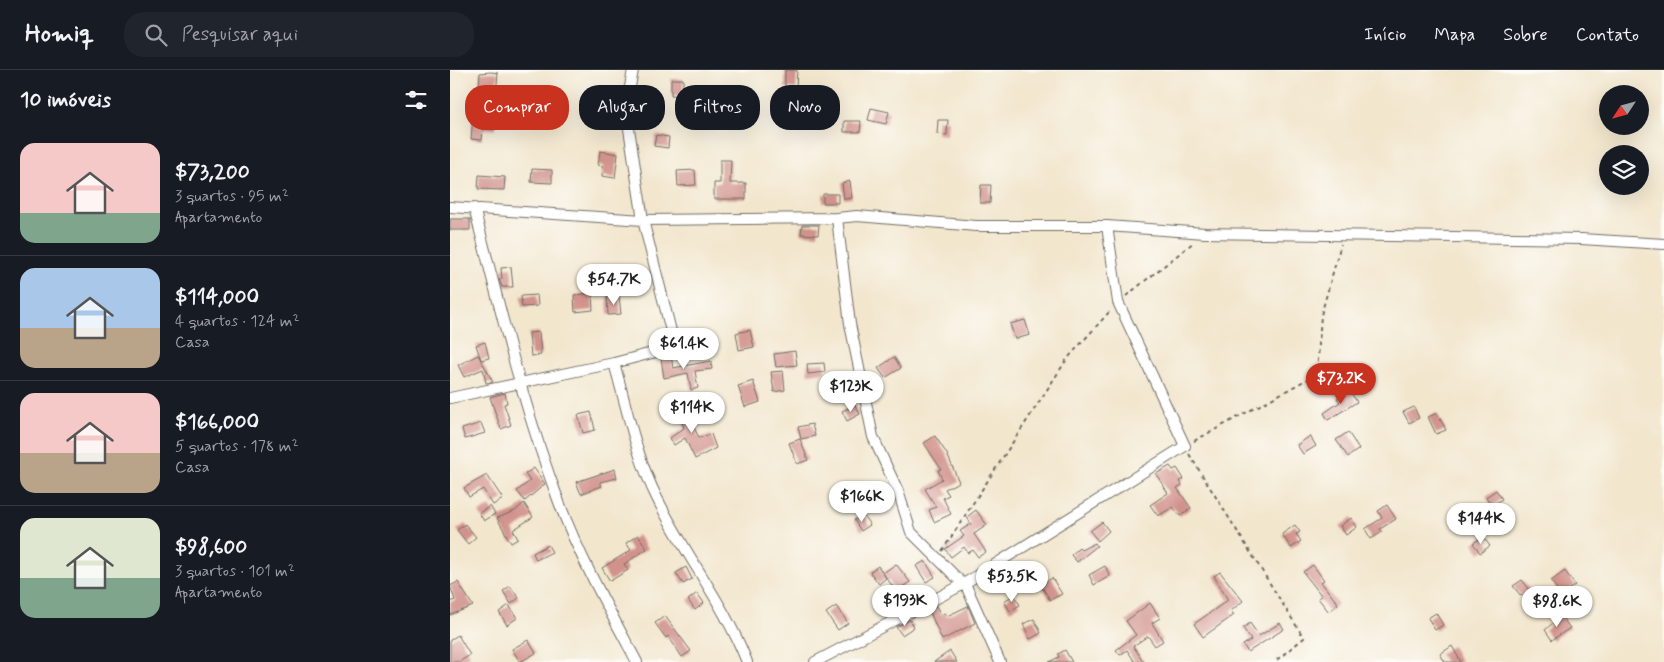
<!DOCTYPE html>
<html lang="pt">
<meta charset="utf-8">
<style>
body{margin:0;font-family:Mynerve,sans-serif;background:#20242c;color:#f1f3f6;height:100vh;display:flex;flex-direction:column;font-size:19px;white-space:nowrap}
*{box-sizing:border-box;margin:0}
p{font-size:16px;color:#9ea1a6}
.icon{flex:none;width:28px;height:28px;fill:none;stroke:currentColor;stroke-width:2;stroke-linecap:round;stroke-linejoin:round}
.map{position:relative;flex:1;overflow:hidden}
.side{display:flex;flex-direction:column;background:#171b24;width:450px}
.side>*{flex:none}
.banner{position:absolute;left:15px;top:15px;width:475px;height:45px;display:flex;gap:10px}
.needle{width:32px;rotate:234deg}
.buttons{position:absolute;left:1149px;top:15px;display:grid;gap:10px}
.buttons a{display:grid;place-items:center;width:50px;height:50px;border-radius:50%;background:#171b24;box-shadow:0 5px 20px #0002;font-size:25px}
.price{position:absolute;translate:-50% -42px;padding:0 11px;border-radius:18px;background:#fff;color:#222;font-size:16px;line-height:32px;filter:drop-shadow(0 1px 2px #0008)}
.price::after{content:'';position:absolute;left:50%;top:30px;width:15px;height:11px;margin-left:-8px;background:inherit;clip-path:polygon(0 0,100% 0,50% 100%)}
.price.current{background:#c8321e;color:#fff}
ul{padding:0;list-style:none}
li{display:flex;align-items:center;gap:15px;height:125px;padding:0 20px}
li+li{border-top:1px solid #363941}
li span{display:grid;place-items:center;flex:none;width:140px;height:100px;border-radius:15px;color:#555}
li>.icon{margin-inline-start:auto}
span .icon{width:60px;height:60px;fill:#fffc;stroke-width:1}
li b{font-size:21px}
h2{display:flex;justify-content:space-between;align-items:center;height:60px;padding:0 20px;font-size:21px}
.chip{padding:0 18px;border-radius:20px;background:#171b24;box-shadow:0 5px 20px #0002;font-size:18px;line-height:45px}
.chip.current{background:#c8321e;color:#fff}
header{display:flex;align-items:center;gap:30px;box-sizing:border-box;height:70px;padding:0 25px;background:#171b24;border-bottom:1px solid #363941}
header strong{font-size:24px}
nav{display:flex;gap:28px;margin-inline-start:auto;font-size:18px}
.search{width:350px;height:45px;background:#20242c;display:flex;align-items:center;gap:12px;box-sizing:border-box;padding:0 18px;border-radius:20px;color:#9ea1a6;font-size:19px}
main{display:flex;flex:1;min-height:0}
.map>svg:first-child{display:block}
</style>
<header>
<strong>Homiq</strong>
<div class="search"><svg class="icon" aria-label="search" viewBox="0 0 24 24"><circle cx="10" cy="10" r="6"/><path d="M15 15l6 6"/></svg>Pesquisar aqui</div>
<nav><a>Início</a><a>Mapa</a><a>Sobre</a><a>Contato</a></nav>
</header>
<main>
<section class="side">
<h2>10 imóveis<svg class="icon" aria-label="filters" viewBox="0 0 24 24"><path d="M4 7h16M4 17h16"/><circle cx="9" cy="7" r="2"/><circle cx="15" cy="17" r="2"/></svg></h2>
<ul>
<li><span style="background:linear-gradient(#f6c9c9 70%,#7fa58c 0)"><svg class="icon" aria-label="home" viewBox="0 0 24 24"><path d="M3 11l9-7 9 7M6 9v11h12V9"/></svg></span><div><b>$73,200</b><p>3 quartos · 95 m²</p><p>Apartamento</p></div></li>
<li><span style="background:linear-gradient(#a9c7e8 60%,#b9a48a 0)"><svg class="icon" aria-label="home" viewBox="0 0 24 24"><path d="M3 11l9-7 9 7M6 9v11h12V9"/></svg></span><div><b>$114,000</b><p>4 quartos · 124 m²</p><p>Casa</p></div></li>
<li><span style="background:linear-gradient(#f6c9c9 60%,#b9a48a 0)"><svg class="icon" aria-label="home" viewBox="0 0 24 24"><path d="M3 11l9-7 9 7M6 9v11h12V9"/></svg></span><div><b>$166,000</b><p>5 quartos · 178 m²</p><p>Casa</p></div></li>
<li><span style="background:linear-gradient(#dfe7d0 60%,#7fa58c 0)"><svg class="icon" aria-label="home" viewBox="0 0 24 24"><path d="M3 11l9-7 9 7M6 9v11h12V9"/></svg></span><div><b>$98,600</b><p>3 quartos · 101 m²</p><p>Apartamento</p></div></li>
</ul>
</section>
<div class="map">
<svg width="1214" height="592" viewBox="0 0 1214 592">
<rect width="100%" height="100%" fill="#fdfcf7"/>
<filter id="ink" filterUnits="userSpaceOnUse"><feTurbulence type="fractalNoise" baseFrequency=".02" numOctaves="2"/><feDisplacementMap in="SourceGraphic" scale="10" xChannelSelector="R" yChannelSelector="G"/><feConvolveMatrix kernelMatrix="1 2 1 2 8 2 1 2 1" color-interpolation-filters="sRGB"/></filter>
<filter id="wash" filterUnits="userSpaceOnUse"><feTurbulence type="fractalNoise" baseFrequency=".0096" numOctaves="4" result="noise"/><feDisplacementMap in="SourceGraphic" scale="20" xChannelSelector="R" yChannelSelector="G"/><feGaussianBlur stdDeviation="1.12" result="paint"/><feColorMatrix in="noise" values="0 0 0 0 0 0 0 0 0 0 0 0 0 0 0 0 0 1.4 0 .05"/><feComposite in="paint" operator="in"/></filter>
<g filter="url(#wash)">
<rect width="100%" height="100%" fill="#f2e6cd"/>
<g id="blocks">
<path fill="#d2928c" d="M335 0H347L346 19 335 18Z
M41 2 48 3 46 24 54 25 52 42H46L45 60 33 59 32 70 21 69 23 46H27L30 3Z
M221 9H233V26L221 25Z
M258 37 272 38 271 56 257 55Z
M421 38 439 42 436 54 418 50Z
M488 50H498L497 65 487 64Z
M394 51H411L410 62H394Z
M206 65 219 67 218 78 204 76Z
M150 81 168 84 165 108 152 106 153 96 148 95Z
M270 90H281L280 113H296V129H264V113H270Z
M82 99 102 100V113L81 112Z
M245 100 246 115 228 116 227 101Z
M29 105 55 107 54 120 28 119Z
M400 111 402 128 394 129 392 113Z
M531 115H541L540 133H530Z
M373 124H388V133H373Z
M0 149H20V160H0Z
M352 155H369L368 165 351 164Z
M61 197 63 217H52L49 209H52L51 198Z
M142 223 143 240 125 242 124 225Z
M87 225 88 236 72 237 71 226Z
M169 226 171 244 158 245 157 227Z
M575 250 580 265 565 269 560 254Z
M300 260 304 277 289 280 286 263Z
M89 262 91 285 81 286 79 263Z
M35 272 39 288 31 290 43 312 36 313 33 299 14 307 8 295 28 285 31 290 26 275Z
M345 281 347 295 326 297 324 284Z
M221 285 223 298 261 291 262 299 245 301 248 318 241 320 238 303 214 308 211 288Z
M444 287 451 298 435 308 428 298Z
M374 293 375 302 358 304 357 294Z
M333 301 335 320 324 322 321 302Z
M386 309V319L374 320 373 310Z
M303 311 310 332 295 337 288 316Z
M899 320 907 332 878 350 874 343 890 332 887 328Z
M55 323 57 333 54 334 61 355 51 359 40 327Z
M239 333 246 355H243L249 368 261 364 266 378 245 389 235 368 224 375 220 368 234 358 227 336Z
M405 335 410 344 397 351 392 341Z
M964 337 969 348 959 353 953 342Z
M141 342 145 360 133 363 128 345Z
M987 343 996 360 986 364 978 347Z
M31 353 35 363 15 369 12 359Z
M362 354 365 366 351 369 348 357Z
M898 362 909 379 898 387 886 370Z
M485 366 497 384 509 412 495 419 499 425 493 428 501 444 484 452 479 440 486 437 475 419 492 409 488 400 491 399 474 373Z
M860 366 866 376 853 384 847 375Z
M350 369 358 390 347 394 339 373Z
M720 396 723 400 727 398 734 409 730 411 732 415 727 418 741 438 730 446 723 437 708 446 700 435 718 423 706 404Z
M84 398 95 414 75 431 67 421 80 411 75 404Z
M165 399 167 408 150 412 152 416 131 424 126 412Z
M37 405 53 429 43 435 33 419 19 427 14 418Z
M436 415 441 424 412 438 408 431Z
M1046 420 1052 429 1042 436 1036 427Z
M74 433 83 447 63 460 68 469 61 473 47 448 65 441Z
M937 435 946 449 930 459 932 462 921 469 915 459 932 448 928 441Z
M40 436 45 444 34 451 29 443Z
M526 440 537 455 524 464 536 482 528 487 523 480 518 483 514 477 501 487 495 479 514 466 510 461 521 454 517 447Z
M413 445 420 455 411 461 404 450Z
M901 448 907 457 896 465 890 456Z
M652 452 659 461 648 471 640 461Z
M15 454 26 467 18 474 7 460Z
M845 455 850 462 846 464 851 471 841 478 832 464Z
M188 465 197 479 174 494 178 500 160 511 152 498 181 480 176 473Z
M1033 467 1040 476 1030 483 1023 473Z
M645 473 647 476 627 492 621 485 629 478 631 480Z
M98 475 102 482 86 490 83 483Z
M475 491 485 507 476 512 466 496Z
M446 494 460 512 446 521 433 503Z
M863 495 874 510 871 512 888 534 879 542 868 528 872 526 853 502Z
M428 496 436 508 429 514 420 502Z
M655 496 660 506 644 515 639 505Z
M236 497 242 509 233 514 226 503Z
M1115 501 1125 515 1111 525 1101 511Z
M770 502 793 531 781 541 784 545 753 567 744 554 778 530 764 506Z
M602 508 612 524 600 530 591 515Z
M1072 510 1080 520 1071 526 1063 516Z
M8 512 23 536 0 545V532L5 530 0 516Z
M60 516 69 528 61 534 53 521Z
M247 523 254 533 245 540 238 530Z
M564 525 570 535 560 541 554 531Z
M700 533 710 548 702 553 713 571 705 576 698 566 683 576 694 592H685L677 580 670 585 666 580 686 565 676 551Z
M59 535 67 548 57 555 49 542Z
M386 536 398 553 388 560 376 543Z
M486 536 491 545 495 543 497 546 518 536 525 553 492 570 479 540Z
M986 543 993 555 985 560 978 548Z
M215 546 241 581 232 587 218 566 216 568 205 553Z
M1111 546 1120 558 1102 570 1095 560Z
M584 549 591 563 580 569 573 554Z
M460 550 464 557 452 565 446 557Z
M800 553 809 566 830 553 834 559 798 582 793 575 801 570 793 558Z
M8 565 20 585 9 592H0V570Z
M78 570 86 583 70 592 62 579Z
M1002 576 1011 592H995L990 584Z
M615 580 622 592H599L609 587 608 584Z
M500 581 507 592H484Z"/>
</g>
</g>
<g filter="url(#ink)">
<use href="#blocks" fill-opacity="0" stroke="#716c64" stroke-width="1"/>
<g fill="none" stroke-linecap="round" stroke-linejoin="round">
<g stroke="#716c64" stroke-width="12">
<path id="minor" d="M183 0 176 39 193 150 225 277 164 293C177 338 186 386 207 428 235 485 274 533 297 592
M0 137 193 150 387 148 407 146 526 156H657L755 163 1131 169 1214 174
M24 138C50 237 73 337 109 432 130 488 159 540 187 592
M387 148 400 254 423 367 448 421 461 462 517 518 550 592
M0 328 164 293
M365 592 512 515 735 376 668 232 657 156"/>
</g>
<path stroke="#716c64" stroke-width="2" stroke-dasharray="4 4" stroke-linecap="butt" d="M676 226 744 172
M744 371 867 304 871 245 891 174
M739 384 854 568 824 592
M492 481 617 289 661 240"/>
<use href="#minor" stroke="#fff" stroke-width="10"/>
</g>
</g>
</svg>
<div class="buttons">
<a><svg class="needle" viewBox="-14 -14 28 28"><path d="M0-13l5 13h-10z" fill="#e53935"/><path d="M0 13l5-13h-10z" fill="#9ea1a6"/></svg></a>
<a><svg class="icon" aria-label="layers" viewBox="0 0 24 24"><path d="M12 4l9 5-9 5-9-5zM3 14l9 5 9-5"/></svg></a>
</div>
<b class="price" style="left:164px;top:236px">$54.7K</b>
<b class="price" style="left:234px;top:300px">$61.4K</b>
<b class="price current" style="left:891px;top:335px">$73.2K</b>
<b class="price" style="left:401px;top:343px">$123K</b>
<b class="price" style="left:242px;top:364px">$114K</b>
<b class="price" style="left:412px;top:453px">$166K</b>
<b class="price" style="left:1031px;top:475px">$144K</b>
<b class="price" style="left:562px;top:533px">$53.5K</b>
<b class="price" style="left:455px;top:557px">$193K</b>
<b class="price" style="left:1107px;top:558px">$98.6K</b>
<div class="banner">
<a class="chip current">Comprar</a>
<a class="chip">Alugar</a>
<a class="chip">Filtros</a>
<a class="chip">Novo</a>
</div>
</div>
</main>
